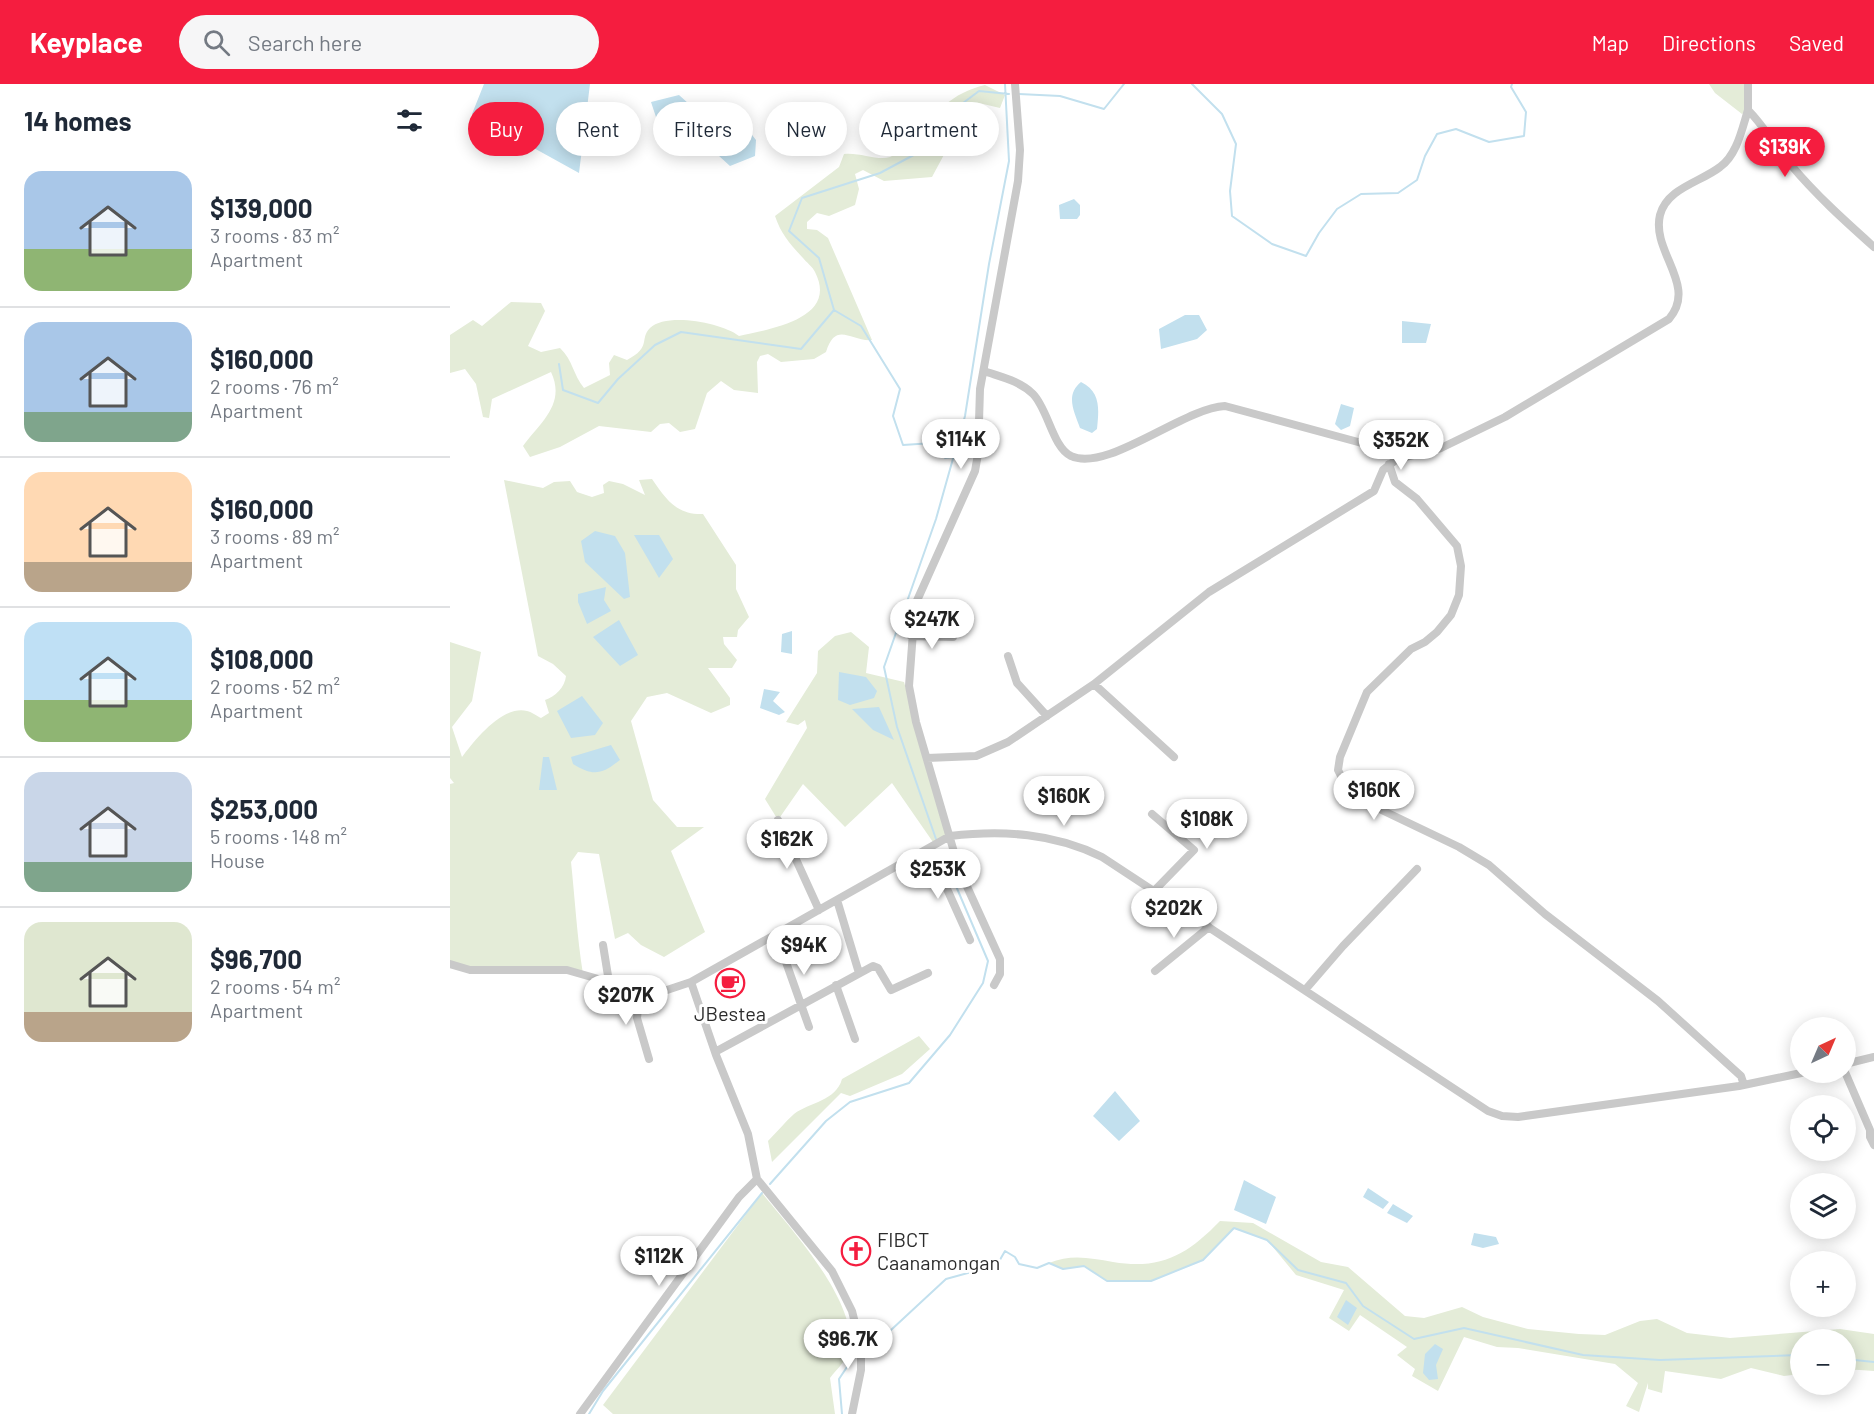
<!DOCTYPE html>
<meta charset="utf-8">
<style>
body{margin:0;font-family:Barlow,sans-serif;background:#f6f6f7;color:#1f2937;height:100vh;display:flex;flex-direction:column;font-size:22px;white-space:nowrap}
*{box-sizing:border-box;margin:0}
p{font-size:20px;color:#747a83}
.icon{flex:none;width:33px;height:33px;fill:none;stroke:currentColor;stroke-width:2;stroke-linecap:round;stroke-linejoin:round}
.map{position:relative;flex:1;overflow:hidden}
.panel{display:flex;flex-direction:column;background:#fff;width:450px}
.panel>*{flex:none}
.hud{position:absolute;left:18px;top:18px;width:570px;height:54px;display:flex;gap:12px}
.needle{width:39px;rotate:44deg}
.controls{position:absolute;left:1340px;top:933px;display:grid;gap:12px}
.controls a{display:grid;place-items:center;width:66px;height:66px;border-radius:50%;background:#fff;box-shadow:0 3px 15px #0003;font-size:30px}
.price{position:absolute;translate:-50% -51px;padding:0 14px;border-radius:21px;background:#fff;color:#222;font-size:20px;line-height:39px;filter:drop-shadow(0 2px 3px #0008)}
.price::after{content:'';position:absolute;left:50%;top:36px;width:18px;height:14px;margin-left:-9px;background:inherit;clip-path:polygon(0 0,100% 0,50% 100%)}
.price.current{background:#f51d3f;color:#fff}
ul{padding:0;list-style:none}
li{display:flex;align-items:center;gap:18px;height:150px;padding:0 24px}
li+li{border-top:2px solid #e0e1e3}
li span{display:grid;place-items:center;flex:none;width:168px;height:120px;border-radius:18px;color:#555}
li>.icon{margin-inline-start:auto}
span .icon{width:72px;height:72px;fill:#fffc;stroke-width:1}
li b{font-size:26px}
h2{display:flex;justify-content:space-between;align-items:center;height:72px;padding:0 24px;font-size:26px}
.tag{padding:0 21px;border-radius:27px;background:#fff;box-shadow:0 3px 15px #0003;font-size:21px;line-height:54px}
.tag.current{background:#f51d3f;color:#fff}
header{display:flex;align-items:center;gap:36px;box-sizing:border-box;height:84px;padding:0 30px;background:#f51d3f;color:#fff}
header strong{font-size:28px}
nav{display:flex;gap:33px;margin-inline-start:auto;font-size:21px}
.search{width:420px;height:54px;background:#f6f6f7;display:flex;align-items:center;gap:15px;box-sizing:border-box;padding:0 21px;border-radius:33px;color:#747a83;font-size:22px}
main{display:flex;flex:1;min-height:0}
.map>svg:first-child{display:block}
</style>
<header>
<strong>Keyplace</strong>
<div class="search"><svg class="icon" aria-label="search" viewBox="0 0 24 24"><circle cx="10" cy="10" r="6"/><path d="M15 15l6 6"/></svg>Search here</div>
<nav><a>Map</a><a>Directions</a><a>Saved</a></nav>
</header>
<main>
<section class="panel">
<h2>14 homes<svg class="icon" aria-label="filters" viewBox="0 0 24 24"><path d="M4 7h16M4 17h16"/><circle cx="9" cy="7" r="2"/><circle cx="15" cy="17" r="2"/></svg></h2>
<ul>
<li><span style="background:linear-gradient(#a9c7e8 65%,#8fb573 0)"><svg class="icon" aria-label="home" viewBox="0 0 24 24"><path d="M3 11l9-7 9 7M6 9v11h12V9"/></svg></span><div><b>$139,000</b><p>3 rooms · 83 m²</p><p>Apartment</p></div></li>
<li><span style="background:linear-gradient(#a9c7e8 75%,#7fa58c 0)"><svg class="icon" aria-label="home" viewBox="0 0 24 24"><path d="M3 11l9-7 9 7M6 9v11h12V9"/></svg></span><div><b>$160,000</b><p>2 rooms · 76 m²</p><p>Apartment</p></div></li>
<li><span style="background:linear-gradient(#ffd9b3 75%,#b9a48a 0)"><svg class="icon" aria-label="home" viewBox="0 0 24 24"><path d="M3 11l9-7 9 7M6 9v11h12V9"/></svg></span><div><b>$160,000</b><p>3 rooms · 89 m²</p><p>Apartment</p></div></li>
<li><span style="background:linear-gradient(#bfe0f5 65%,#8fb573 0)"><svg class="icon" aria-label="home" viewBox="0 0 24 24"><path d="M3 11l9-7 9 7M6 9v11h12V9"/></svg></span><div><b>$108,000</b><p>2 rooms · 52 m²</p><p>Apartment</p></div></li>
<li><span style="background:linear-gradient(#c9d6e8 75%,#7fa58c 0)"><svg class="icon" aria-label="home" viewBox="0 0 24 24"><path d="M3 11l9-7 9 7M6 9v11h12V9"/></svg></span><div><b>$253,000</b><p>5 rooms · 148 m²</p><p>House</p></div></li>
<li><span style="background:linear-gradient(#dfe7d0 75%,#b9a48a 0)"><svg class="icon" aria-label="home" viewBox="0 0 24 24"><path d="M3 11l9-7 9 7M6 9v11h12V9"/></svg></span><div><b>$96,700</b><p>2 rooms · 54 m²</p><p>Apartment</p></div></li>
</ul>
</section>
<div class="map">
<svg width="1424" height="1330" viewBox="0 0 1424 1330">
<rect width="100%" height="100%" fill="#fff"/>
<path fill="#e4ecd8" d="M1259 0H1298V26L1292 30 1265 9Z
M535 1 555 11 550 24 529 19 518 26 482 93 434 97 413 86 405 90 409 105 405 121 379 132 367 129 357 138V145L367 146 378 154 422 256C401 258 386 236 376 268L364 275 331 278 318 270 310 272 307 278 308 309 284 306 271 297 257 309 245 345 230 348 219 339 210 340 201 348 149 342 110 363 80 373 73 362C91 338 116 320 101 288L42 315 39 334 33 333 26 300 15 285 0 289V251L23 236 32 242 61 218 91 219 95 227 78 262 91 268 110 264C123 276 123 291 134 304L160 291 159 279 164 271 177 276C202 263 189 255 200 244 217 228 272 239 289 252 320 245 389 235 365 188 363 183 356 178 353 174 340 160 331 150 325 132L389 83 394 70C409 68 428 77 440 73 463 64 475 37 494 22 506 11 519 5 535 1Z
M202 395C216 415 226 431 253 430L286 481V505L299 533 288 546 287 553H273L274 560 287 576 282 584H258L280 614V621L261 629 217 609 197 613 181 637 203 716 227 743H254L221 767 255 848 214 873 191 861 178 849 165 855 149 770 128 768 121 778C125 815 127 853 133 890L25 886 0 880V700L4 699 0 694V558L31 568 22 617 2 643 12 673C25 656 52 621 77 627 82 628 87 632 91 634L99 629 95 616C105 613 115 603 116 592L103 580 88 572 54 396 93 404 104 398 120 397 127 408 142 413 154 409 153 401 159 397 173 400 195 411 189 396Z
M401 548 419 563 416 589 454 598 500 752 485 761 442 699 395 743 353 700 328 736 315 715 357 644 355 636 348 641 336 638 367 589 368 567 385 552Z
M469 952 480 965 452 990 400 1012 391 1009 322 1078 318 1057C327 1048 335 1038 344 1030 360 1018 386 1017 392 995Z
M312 1109C341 1145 406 1216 400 1264 399 1274 386 1286 380 1294L385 1330H163L153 1321Z
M770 1137 803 1139 871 1178 898 1183 955 1232 974 1234 1012 1223 1033 1233 1078 1245 1129 1250 1155 1251 1190 1237 1207 1235 1237 1249 1280 1254 1390 1245 1424 1250V1287L1395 1285V1256H1350V1290L1334 1292 1301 1284 1271 1295 1215 1287 1212 1309 1198 1305V1299L1189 1328 1176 1322 1188 1299 1165 1280 1068 1264 1047 1263 1014 1253 988 1307 962 1292 965 1285 947 1271 957 1263 910 1231 899 1247 879 1234 894 1206 846 1191 817 1156 784 1144 753 1176 701 1197H657L634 1182 613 1185 599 1179C621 1170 640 1174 663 1178 711 1186 737 1171 770 1137Z"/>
<path fill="#c2e0ee" d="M34 0H140L129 89 22 30Z
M229 11 258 37 229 67 213 54 201 18Z
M287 32 306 56 305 72 280 82 257 61 260 44Z
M624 115 630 121V131L627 135H610L609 121Z
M735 231H749L757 246 747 255 711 265 709 245Z
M952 237 981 240 976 259H952Z
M631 298C651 308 649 325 647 345L642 349 630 344C624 327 615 311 631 298Z
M891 320 904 324 900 342 891 346 885 340Z
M145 447 165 452 175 469 180 513 174 515 135 478 131 457Z
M184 451H209L223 475 209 494Z
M156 503 154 516 161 527 137 540 128 518V510Z
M169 536 188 571 170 582 143 553Z
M342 547V570L331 568 332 550Z
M389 588 416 593 427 607 424 614 400 621 388 616Z
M314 605 330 608 323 617 335 628 329 631 310 624Z
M132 612 153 639 145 651 121 654 107 627Z
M429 623 444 656 423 646 402 625Z
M161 661 170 676C152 690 144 693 123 680L121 673Z
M93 673H99L107 706H89Z
M665 1007 690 1037 669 1057 643 1032Z
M794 1096 826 1113 816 1140 784 1126Z
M918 1104 939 1118 933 1125 913 1113Z
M943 1120 963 1132 957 1139 937 1129Z
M1024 1149 1046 1153 1049 1160 1033 1164 1021 1161Z
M896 1216 907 1224 898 1241 887 1233Z
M985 1260 993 1265 986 1281 988 1295 979 1296 973 1289 975 1270Z"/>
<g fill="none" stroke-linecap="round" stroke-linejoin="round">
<path stroke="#c2e0ee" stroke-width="2" d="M742 0 772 30 786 60 780 107 782 132 822 160 856 172 869 149 887 125 911 110 948 109 967 96 975 72 987 50 1006 45 1039 58 1074 52 1076 28 1061 3 1062 0
M569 10 610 12 654 25 674 0
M384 226 411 242 450 305 443 332 453 361 483 359 495 374 503 373
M109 280 113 306 148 319 168 295 205 261 231 248 351 265 384 226 369 174 339 147 352 114 430 89 473 66 505 25 529 7 559 10
M486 755 447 643 434 583 486 435 515 332 539 180 559 77 555 0
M320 1100 376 1037 400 1018 459 999 500 951 533 899 538 877 491 767
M417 1260 441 1246 496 1195 547 1181 555 1167 565 1173 569 1180 587 1184 599 1179 613 1185 634 1182 657 1197H701L753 1176 784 1144 817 1156 848 1186 896 1199 913 1222 964 1255 1014 1244 1133 1271 1210 1276 1350 1271
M1395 1275 1424 1278
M139 1330 153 1307 312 1109
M392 1330 389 1295 405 1271"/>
<path stroke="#c9c9c9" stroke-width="8" d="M1298 0V26C1315 43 1325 63 1341 81 1366 111 1395 137 1424 163
M534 287C551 293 570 297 583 310 598 325 603 364 621 372 657 389 733 324 775 322L956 371
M939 380 945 398 967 415 1007 462 1011 482 1009 511 1001 531 987 548 975 558 961 565 917 608 890 673 888 686 892 694 917 719 1009 763 1039 781 1095 830 1208 917 1291 992 1294 1001
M461 552 503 553
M558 572 567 599 597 632
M644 600 724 673
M477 674 526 672 558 658 644 600 759 508 924 407 933 386 947 375 991 364 1055 333 1219 235C1248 201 1201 168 1210 131 1217 104 1251 98 1270 83 1287 71 1292 45 1298 26
M702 730 744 766 704 807
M328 736 369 826
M479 765 520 856
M387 816 409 889
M326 850 359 943
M153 861 159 898
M0 880 20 886H117L190 907 217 906 241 898
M705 887 759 843
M386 901 405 955
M544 901 550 890V875L509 785 466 638 459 602 465 521 525 387 528 370 530 305 568 97 570 66 565 0
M855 906 893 862 967 785
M190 907 187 934 199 975
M265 968 423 882 428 884 441 906 478 889
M1395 980 1424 973
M1395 988 1420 1046V1053L1424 1061
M130 1330 289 1113 307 1095
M402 1330 411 1286V1263L402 1227 382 1187 307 1095 298 1050 266 971 241 898 500 752C553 746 604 749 652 773L1038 1027 1052 1032 1068 1033 1289 1002 1356 988"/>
</g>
<defs>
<g id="cafe-ring" transform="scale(1.5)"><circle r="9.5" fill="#fff" stroke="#f51d3f" stroke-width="1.5"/><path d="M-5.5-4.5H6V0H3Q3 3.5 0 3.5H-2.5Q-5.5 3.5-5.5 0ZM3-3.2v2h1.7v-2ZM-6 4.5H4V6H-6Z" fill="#f51d3f"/></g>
<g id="church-ring" transform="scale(1.5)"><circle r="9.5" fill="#fff" stroke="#f51d3f" stroke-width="1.5"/><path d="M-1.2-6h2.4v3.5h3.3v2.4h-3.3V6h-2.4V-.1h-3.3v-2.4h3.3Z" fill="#f51d3f"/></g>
</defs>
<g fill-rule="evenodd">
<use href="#cafe-ring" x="280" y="899"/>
<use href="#church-ring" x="406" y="1167"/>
</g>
<g text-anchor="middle" stroke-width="6" stroke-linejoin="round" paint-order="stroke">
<g font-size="20" fill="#2c2c2c" stroke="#fff">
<text x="280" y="937">JBestea</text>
<text x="427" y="1163" text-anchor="start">FIBCT<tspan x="427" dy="23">Caanamongan</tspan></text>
</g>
</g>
</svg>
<div class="controls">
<a><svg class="needle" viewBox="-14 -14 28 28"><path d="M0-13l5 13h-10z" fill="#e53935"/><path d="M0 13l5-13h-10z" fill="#747a83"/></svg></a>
<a><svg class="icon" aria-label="locate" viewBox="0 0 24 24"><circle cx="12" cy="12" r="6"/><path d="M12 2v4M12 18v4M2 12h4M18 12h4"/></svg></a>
<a><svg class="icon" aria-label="layers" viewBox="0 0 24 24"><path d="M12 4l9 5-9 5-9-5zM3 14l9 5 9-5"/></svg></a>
<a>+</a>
<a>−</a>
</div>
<b class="price current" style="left:1335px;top:94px">$139K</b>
<b class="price" style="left:511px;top:386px">$114K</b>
<b class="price" style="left:951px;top:387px">$352K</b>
<b class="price" style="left:482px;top:566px">$247K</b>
<b class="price" style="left:924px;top:737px">$160K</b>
<b class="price" style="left:614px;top:743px">$160K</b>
<b class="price" style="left:757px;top:766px">$108K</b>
<b class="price" style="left:337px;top:786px">$162K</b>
<b class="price" style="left:488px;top:816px">$253K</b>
<b class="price" style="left:724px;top:855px">$202K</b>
<b class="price" style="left:354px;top:892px">$94K</b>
<b class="price" style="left:176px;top:942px">$207K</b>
<b class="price" style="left:209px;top:1203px">$112K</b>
<b class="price" style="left:398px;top:1286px">$96.7K</b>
<div class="hud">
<a class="tag current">Buy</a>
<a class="tag">Rent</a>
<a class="tag">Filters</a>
<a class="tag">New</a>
<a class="tag">Apartment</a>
</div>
</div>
</main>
